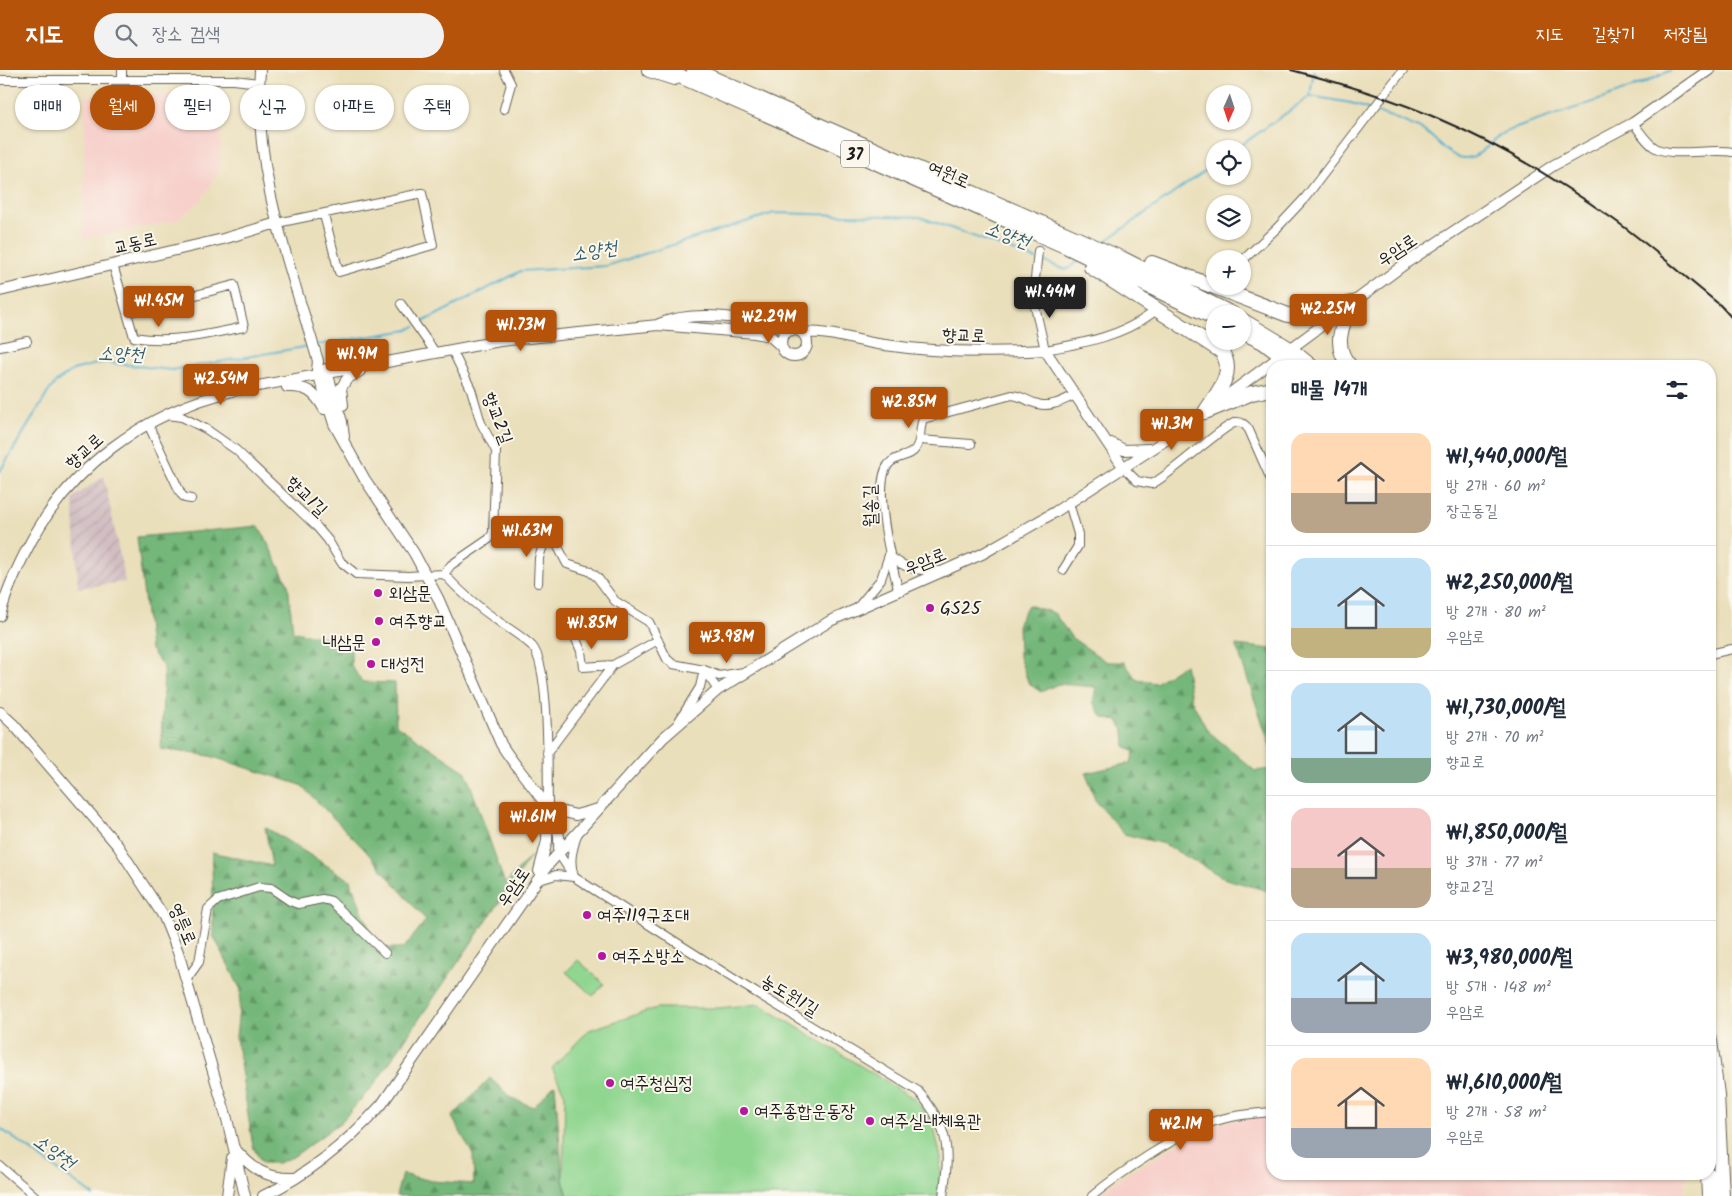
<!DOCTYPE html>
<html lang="ko">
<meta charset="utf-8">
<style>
body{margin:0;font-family:Kalam,"Poor Story",sans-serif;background:#f2f2f3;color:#1f2937;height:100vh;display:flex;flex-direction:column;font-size:19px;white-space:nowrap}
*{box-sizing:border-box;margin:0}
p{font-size:16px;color:#747a83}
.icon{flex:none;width:28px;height:28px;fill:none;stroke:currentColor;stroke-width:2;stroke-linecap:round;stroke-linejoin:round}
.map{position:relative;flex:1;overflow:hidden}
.side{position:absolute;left:1266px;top:290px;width:450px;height:820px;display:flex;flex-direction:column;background:#fff;border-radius:20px;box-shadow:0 1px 4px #0004}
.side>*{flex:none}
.banner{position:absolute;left:15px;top:15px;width:475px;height:45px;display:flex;gap:10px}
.needle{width:32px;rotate:183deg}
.fabs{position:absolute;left:1206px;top:15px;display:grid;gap:10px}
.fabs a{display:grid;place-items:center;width:45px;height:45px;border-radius:50%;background:#fff;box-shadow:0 1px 4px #0004;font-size:25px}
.price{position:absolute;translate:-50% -42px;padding:0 11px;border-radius:5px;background:#b45309;color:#fff;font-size:16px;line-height:32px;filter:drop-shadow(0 1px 2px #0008)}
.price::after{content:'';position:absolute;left:50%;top:30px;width:15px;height:11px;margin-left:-8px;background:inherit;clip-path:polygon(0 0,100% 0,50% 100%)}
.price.selected{background:#222;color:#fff}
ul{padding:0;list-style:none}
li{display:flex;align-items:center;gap:15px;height:125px;padding:0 25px}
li+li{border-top:1px solid #e0e1e3}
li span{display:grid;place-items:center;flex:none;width:140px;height:100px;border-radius:15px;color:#555}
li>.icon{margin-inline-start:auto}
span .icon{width:60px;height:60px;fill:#fffc;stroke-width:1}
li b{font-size:21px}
h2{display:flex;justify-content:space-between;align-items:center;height:60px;padding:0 25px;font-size:21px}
.tag{padding:0 18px;border-radius:22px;background:#fff;box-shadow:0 1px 4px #0004;font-size:18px;line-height:45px}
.tag.selected{background:#b45309;color:#fff}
header{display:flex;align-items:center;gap:30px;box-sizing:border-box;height:70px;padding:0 25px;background:#b45309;color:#fff}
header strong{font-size:24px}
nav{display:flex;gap:28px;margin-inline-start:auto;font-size:18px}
.search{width:350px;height:45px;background:#f2f2f3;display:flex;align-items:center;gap:12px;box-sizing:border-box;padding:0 18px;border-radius:28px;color:#747a83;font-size:19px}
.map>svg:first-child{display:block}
</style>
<header>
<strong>지도</strong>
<div class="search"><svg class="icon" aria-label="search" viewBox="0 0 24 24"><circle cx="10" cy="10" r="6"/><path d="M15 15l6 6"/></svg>장소 검색</div>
<nav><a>지도</a><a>길찾기</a><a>저장됨</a></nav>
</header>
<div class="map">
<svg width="1732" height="1126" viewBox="0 0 1732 1126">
<defs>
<pattern id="industrial-furrows" width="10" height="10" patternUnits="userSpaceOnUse" patternTransform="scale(1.25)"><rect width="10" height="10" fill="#d2bec2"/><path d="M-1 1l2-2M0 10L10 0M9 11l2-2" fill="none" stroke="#b4a3a6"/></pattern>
<pattern id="forest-firs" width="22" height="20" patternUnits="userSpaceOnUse" patternTransform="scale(1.25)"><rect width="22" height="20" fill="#74b77a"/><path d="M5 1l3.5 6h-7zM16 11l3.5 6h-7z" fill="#5e9463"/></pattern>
</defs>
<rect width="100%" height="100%" fill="#fbf7ec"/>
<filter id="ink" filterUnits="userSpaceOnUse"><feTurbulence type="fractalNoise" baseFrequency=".02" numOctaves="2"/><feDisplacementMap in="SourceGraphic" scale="10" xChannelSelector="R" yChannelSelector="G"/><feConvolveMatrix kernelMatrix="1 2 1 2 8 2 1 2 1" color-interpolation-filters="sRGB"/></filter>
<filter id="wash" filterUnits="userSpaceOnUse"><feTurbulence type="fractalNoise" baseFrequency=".0096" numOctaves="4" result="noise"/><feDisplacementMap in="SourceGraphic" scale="20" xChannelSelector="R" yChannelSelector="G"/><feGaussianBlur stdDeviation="1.12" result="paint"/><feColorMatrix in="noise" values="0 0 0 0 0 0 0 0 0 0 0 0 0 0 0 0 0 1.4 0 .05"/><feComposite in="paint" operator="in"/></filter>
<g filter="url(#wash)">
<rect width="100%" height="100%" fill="#eadfbb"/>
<path fill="#f7d0cb" d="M222 25 219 100 201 130 177 150 83 169 85 26Z
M1272 1039V1104H1686L1683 1126H1098L1111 1114 1197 1063 1221 1053Z"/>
<path fill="url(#industrial-furrows)" d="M104 406 125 512 78 518 73 428Z"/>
<path fill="#90d690" stroke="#567956" d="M578 890 604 914 593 926 566 902Z
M759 934 915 1029 933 1053 941 1088 938 1126H568L563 1109 565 1025 552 998 589 960 657 938H719Z"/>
<path fill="url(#forest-firs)" stroke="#486a4b" d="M259 456 288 514 293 562 351 571V595L362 612 395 613 396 655 466 702 505 814 531 786 374 1015 341 1052 293 1087 278 1093H262L253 1077 236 967 241 920 213 865 212 782 272 796 265 757 350 810 377 878H404L426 850 365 780 301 715 210 686 161 679 164 598 150 578 137 467Z
M1028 535 1054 543 1072 568 1107 592H1124L1137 610 1156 613 1185 594 1191 629 1207 660 1255 701 1271 699 1272 692V822L1226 809 1164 774 1124 764 1095 730 1086 703 1131 693 1134 682 1125 676 1124 661 1118 650 1103 648 1093 632 1096 617 1058 614 1041 622 1029 614 1019 587 1018 553Z
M1236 575 1272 579V681Z
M490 1008 511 1028 533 1037 555 1015 563 1111 568 1126H396L402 1104 432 1111 474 1114 473 1085 452 1047Z"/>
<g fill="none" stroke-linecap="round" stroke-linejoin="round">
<path stroke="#4eaecd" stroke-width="2" d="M1310 26 1351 33 1370 40
M1374 41C1391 47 1412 53 1427 63 1439 72 1447 86 1464 88 1482 89 1492 67 1508 61 1562 41 1619 27 1671 0
M1236 79 1310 26 1314 0
M1103 173 1215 94
M1040 190 1066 200 1081 189
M419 254 521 201 606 196 774 143 920 147 1036 189
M317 275 408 260 415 256
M0 401 49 321 55 313 73 300 104 292 171 300 310 276
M0 1058 94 1126"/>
</g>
</g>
<g filter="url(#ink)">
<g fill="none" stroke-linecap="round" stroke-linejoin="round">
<g stroke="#646054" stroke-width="10">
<path id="street" d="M122 0V10
M0 10H234L259 13
M504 39 511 14 504 0
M1633 53C1639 60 1646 72 1654 77 1670 88 1710 78 1732 82
M277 153 422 123 433 175 339 202 324 145
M1038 181 1033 228 1045 280C1083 273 1120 267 1151 244
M1242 191 1277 158 1305 128 1403 0
M113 195 134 267C170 274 209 264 244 257L234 215 127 243
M401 234 435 282
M0 277 27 271
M452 280 471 319 481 353 496 381 493 463 546 466 557 475 567 494 589 501 597 507 615 531 649 552 667 589 673 594 704 600 718 620
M167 345 182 347 206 359 236 380 317 457 328 470 341 492 356 504 408 506 444 504C460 522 478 537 498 551 509 559 523 567 532 576 551 597 547 708 548 738
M148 354 181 424 185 428 191 429
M920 370 971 374
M1124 398 1137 411 1152 414C1172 404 1224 354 1237 352 1243 352 1246 355 1249 360L1272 412
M1063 500 1078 476V464L1069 433
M444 504 451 495 489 469 493 463
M538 513 539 488 546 466
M898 519C892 494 872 417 888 395 895 385 910 388 916 378 922 369 919 358 923 349L1012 325C1023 326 1028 332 1038 334 1051 338 1064 330 1075 325
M858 537 881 509 889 485C905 500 920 501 942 501
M573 562 581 581 583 597 613 595
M1710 584 1732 579
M679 651 700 617 704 600 719 606 744 602
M547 683 613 595 658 570
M559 784 574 807 745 916 918 1021C950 1058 950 1080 943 1126
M536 811 556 805 574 807C569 791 572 781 577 765
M186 910 199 892 208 839 218 830 259 817 271 818 290 831 298 834 322 829 331 831 385 883
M0 1096 35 1126
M1092 1126C1121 1102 1178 1064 1212 1052 1232 1045 1252 1044 1272 1042"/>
</g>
<g stroke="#646054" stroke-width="12">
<path id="secondary" d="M260 0C253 102 290 195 318 291L317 300 334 354 364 408 414 483 438 528 501 674C516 700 551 733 558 761 560 768 559 776 559 784
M0 221 223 169 277 153
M659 254C696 238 754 249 792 260
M781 273a13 13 0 1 1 26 0a13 13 0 1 1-26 0Z
M802 263C827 260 859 272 885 275 938 283 992 283 1045 280L1124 398
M326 299 342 352 344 367
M287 317C306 316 315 322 324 339
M343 335 341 318 347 309 360 301
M1111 373 1124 380 1149 379
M0 546C5 524 14 505 24 485 66 398 144 342 237 320L500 271 658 255 755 263 770 266 781 276
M0 642 14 655 118 776 164 847 178 882 227 1049 245 1126
M539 801 547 771 548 738 576 745 598 739
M235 1079C252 1099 267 1109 295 1108
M227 1126 232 1088
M263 1126C310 1104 348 1072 382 1034L548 795 663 668 718 620 830 551 982 484 1055 442 1175 364 1409 191 1554 95 1633 53 1709 0"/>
</g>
<g stroke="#646054" stroke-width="16">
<path id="highway" d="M649 0 674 8
M666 0 1065 176 1215 248
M694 0 1123 189 1232 244
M1152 193 1288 245C1311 250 1330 240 1351 233
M1091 197 1221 281C1237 302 1217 323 1205 342
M1242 250 1290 279 1311 296
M1242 262 1263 272 1295 296
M1350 296C1332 277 1342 255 1351 233
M1205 342 1252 323 1272 319
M1710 971 1717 1025 1722 1126
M1708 1104 1709 1126"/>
</g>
<use href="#street" stroke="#fff" stroke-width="8"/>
<use href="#secondary" stroke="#fff" stroke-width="10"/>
<use href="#highway" stroke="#fff" stroke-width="14"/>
<path stroke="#1c1c1c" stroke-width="2" d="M1291 0C1341 13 1391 28 1439 49 1500 75 1559 111 1613 149 1650 175 1685 207 1720 235L1732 248"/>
</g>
</g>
<g fill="#b5179e" stroke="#fbf7ec" stroke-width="2">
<circle cx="378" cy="523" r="5"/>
<circle cx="930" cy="538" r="5"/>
<circle cx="379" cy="551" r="5"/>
<circle cx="376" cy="572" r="5"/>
<circle cx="371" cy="594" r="5"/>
<circle cx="587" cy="845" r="5"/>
<circle cx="602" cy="886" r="5"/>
<circle cx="610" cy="1013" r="5"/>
<circle cx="744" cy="1041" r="5"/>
<circle cx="870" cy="1051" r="5"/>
</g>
<g text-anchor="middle" stroke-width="4" stroke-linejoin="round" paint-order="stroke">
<rect fill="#fbf7ec" stroke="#5f5e5a" stroke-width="1" x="841" y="70.5" width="28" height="27" rx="4"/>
<g font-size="16" font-weight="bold" fill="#1c1c1c">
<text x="855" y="90">37</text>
</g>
<g font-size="18" fill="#1c1c1c" stroke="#fbf7ec">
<text transform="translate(949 104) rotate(24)" y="6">여원로</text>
<text transform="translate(135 173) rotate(-13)" y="6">교동로</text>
<text transform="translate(1397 180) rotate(-34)" y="6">우암로</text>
<text transform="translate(964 265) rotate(2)" y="6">향교로</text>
<text transform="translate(498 348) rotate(69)" y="6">향교2길</text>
<text transform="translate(84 381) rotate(-42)" y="6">향교로</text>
<text transform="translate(307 426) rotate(44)" y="6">향교1길</text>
<text transform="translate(870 436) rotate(-91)" y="6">월송길</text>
<text transform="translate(925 491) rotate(-22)" y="6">우암로</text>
<text transform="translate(513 817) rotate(-56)" y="6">우암로</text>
<text transform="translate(183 854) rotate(67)" y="6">영릉로</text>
<text transform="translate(790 925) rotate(31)" y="6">농도원1길</text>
</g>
<g font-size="18" fill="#1c1c1c" stroke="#fbf7ec" text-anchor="start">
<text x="388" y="529">외삼문</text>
<text x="940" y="544">GS25</text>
<text x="389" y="557">여주향교</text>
<text x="366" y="578" text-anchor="end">내삼문</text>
<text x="381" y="600">대성전</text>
<text x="597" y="851">여주119구조대</text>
<text x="612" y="892">여주소방소</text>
<text x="620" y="1019">여주청심정</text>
<text x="754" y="1047">여주종합운동장</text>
<text x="880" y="1057">여주실내체육관</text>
</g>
<g font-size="19" font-style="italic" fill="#325e6c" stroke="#fbf7ec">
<text transform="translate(1008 164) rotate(20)" y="7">소양천</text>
<text transform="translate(594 180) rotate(-9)" y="7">소양천</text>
<text transform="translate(121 283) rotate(2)" y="7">소양천</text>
<text transform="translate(55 1081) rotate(36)" y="7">소양천</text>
</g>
</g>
</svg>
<div class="fabs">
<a><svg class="needle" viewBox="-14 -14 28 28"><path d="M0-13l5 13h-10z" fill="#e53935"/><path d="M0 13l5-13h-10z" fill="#747a83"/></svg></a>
<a><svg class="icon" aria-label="locate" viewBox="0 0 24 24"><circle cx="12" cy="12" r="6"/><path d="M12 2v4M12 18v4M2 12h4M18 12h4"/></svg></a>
<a><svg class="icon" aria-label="layers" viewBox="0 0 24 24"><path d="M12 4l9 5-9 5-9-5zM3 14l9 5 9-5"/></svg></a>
<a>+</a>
<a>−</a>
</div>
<b class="price selected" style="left:1050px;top:249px">₩1.44M</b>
<b class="price" style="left:159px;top:258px">₩1.45M</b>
<b class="price" style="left:1328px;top:266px">₩2.25M</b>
<b class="price" style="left:769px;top:274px">₩2.29M</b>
<b class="price" style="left:521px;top:282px">₩1.73M</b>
<b class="price" style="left:357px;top:311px">₩1.9M</b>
<b class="price" style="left:221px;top:336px">₩2.54M</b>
<b class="price" style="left:909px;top:359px">₩2.85M</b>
<b class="price" style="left:1172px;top:381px">₩1.3M</b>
<b class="price" style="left:527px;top:488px">₩1.63M</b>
<b class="price" style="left:592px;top:580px">₩1.85M</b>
<b class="price" style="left:727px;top:594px">₩3.98M</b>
<b class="price" style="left:533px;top:774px">₩1.61M</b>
<b class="price" style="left:1181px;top:1081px">₩2.1M</b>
<div class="banner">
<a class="tag">매매</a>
<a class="tag selected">월세</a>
<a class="tag">필터</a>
<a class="tag">신규</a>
<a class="tag">아파트</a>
<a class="tag">주택</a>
</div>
<section class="side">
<h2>매물 14개<svg class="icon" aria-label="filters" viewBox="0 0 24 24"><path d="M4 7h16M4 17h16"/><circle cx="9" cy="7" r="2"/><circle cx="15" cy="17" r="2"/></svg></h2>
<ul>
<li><span style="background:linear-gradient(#ffd9b3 60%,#b9a48a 0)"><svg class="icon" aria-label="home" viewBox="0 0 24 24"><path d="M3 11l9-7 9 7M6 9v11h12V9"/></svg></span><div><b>₩1,440,000/월</b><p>방 2개 · 60 m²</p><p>장군동길</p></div></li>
<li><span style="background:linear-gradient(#bfe0f5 70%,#c2b280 0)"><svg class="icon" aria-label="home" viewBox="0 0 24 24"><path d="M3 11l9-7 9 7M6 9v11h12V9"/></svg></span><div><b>₩2,250,000/월</b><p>방 2개 · 80 m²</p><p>우암로</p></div></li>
<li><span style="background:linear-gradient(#bfe0f5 75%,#7fa58c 0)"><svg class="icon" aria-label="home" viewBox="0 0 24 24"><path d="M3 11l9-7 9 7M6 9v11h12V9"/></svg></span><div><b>₩1,730,000/월</b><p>방 2개 · 70 m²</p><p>향교로</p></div></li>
<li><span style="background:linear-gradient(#f6c9c9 60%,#b9a48a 0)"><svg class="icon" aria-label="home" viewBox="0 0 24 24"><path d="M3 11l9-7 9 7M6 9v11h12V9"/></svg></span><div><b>₩1,850,000/월</b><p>방 3개 · 77 m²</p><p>향교2길</p></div></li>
<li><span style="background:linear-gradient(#bfe0f5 65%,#9aa5b1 0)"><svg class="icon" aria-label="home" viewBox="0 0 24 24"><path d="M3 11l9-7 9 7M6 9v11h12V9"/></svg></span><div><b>₩3,980,000/월</b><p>방 5개 · 148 m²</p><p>우암로</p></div></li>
<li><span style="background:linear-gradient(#ffd9b3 70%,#9aa5b1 0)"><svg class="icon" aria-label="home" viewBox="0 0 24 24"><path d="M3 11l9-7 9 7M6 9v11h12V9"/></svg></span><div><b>₩1,610,000/월</b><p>방 2개 · 58 m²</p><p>우암로</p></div></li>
</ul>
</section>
</div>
